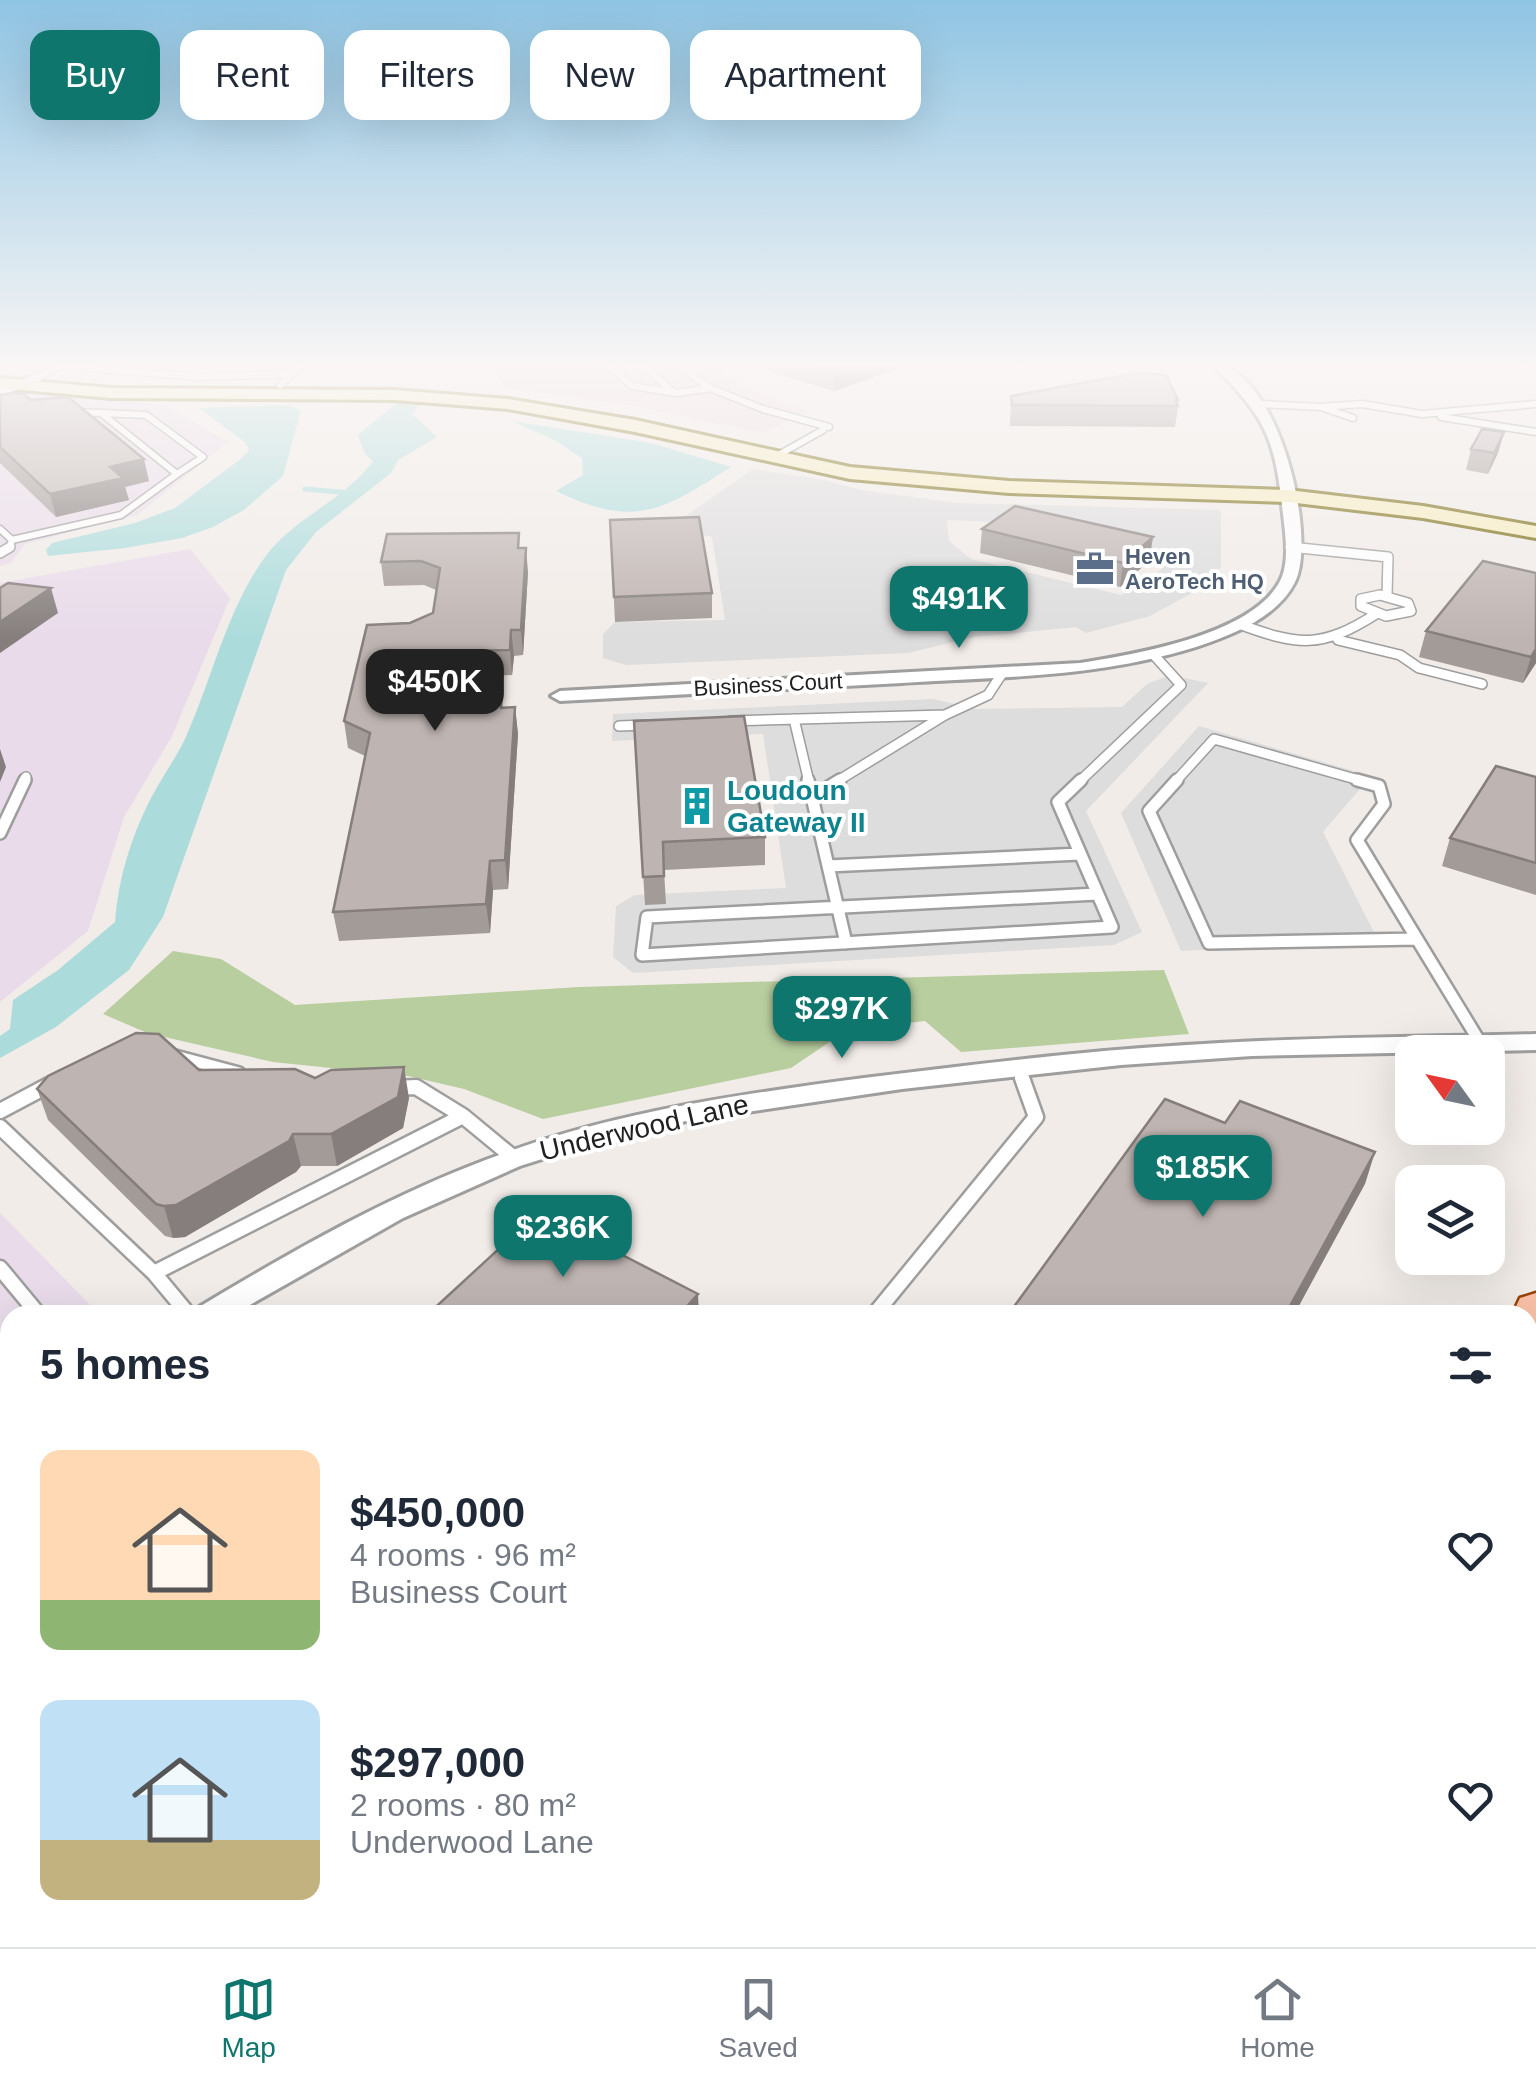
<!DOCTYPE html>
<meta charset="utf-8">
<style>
body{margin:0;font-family:Arial,sans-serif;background:#f2f2f3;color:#1f2937;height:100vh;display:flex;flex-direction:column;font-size:38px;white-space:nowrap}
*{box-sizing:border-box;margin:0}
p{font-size:32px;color:#747a83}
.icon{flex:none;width:55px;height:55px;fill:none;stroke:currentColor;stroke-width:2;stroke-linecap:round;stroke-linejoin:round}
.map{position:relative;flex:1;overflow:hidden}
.drawer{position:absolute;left:0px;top:1305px;width:1538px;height:642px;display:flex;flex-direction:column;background:#fff;border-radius:30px 30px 0 0;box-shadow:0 10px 40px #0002}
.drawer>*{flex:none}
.hud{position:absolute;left:30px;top:30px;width:1000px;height:90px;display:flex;gap:20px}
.needle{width:65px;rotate:303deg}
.fabs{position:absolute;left:1395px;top:1035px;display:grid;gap:20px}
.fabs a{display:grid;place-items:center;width:110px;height:110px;border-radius:20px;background:#fff;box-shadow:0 10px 40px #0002;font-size:50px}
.price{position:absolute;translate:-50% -85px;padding:0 22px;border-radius:20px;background:#0f766e;color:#fff;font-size:32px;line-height:65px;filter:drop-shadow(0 2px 5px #0008)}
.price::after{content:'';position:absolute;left:50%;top:60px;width:30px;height:22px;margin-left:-15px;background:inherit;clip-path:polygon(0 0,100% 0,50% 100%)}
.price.active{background:#222;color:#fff}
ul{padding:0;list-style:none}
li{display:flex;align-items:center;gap:30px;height:250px;padding:0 40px}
li span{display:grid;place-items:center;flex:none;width:280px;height:200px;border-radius:20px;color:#555}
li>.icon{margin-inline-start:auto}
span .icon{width:120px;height:120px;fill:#fffc;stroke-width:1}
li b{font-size:42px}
h2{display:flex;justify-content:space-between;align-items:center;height:120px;padding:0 40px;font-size:42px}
.pill{padding:0 35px;border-radius:20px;background:#fff;box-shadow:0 10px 40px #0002;font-size:35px;line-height:90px}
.pill.active{background:#0f766e;color:#fff}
.tab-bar{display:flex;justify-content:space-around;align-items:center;height:140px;border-top:2px solid #e0e1e3;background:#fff;font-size:28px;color:#747a83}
.tab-bar a{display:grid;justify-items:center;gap:5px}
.tab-bar .active{color:#0f766e}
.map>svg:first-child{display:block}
</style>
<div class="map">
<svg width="1536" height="1947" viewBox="0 0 1536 1947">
<rect width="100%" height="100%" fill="#f1ece8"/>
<path fill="#f0d9dd" d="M491 366H712L756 392 808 411 763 433 636 406 506 388Z"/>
<path fill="#e9dbea" d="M0 388 166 405 228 442 137 515 25 544 11 563 0 566Z
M190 549 230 598 172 736 124 817 88 931 0 1002V583Z
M0 1213 100 1315H10V1416L0 1422Z"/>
<path fill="#b8ce9f" d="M173 951 221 959 295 1005 579 987 1164 970 1189 1034 961 1052 925 1021 847 1030 791 1068 543 1119 464 1089 408 1076 273 1062 147 1033 103 1014Z"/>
<path fill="#ddd" fill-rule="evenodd" d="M753 469 824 480 861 490 957 503 1221 510V567L1214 581 1150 616 1086 633 1076 627 974 637 908 653 626 665 603 658V634L615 622 725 620 712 537 670 527ZM947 520 1046 524 1065 534 1171 560 1150 580 1121 595 971 559 949 541Z
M1170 675 1208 683 1086 811 1142 932 1114 945 633 973 613 957 616 906 635 895 786 888 763 734 612 741 613 714 933 699 977 709 1122 707 1147 684Z
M1199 726 1371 776 1323 832 1379 942 1181 951 1121 813Z"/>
<path fill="#abdcdb" d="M398 402H423L412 414 437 437 398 460 391 473 316 532 286 570 163 917 129 970 56 1027 0 1058V1036L10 1029 13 1000 58 970 115 922C118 879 131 837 151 798 163 775 178 756 188 732 213 675 228 608 265 557 293 518 344 501 373 461L365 454 358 435Z
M287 405 301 410 283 476 244 510 213 527 182 538 125 548 48 556 46 550 52 543 135 523 175 508 242 458 249 450 246 443 199 408Z
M512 421 651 443 731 467C662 511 635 529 556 491L583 475 582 458 556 441Z"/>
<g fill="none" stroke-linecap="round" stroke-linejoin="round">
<path stroke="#abdcdb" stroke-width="5" d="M305 489 351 493"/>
<g stroke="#9e9e9e" stroke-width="9">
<path id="lane-far4" d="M63 366 200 377 293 374
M610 366 632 386 676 393 710 388 763 409 829 427
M643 366 672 391
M678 366 710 388
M612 370 644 367
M36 378 60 366
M280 385 301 366
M1261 404 1321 407 1353 418
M1321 407 1362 404 1422 414 1536 404
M102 413 146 415 203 457 177 474
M1441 417 1536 432
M773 458 823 430
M0 529 12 540 9 549
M12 540 121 515 177 474 101 413 74 412
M1290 547 1313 549"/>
</g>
<g stroke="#9e9e9e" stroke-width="12">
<path id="lane-far3" d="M1290 547 1388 557 1387 596
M0 553 10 547
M1380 595 1408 603 1411 611 1386 616 1361 606V599Z
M1239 624C1299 646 1321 649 1376 614
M1338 640 1400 655 1419 668 1482 684
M794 719 809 782
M730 721 945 715
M619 726 646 725
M24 782 26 777
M836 782 945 715 988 695 1003 672
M1079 782 1181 685 1153 654
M1175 782 1214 739 1366 782"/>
</g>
<g stroke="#9e9e9e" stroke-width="16">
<path id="lane-far2" d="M808 780 846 943
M1081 780 1058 802 1112 927 642 955 647 917 1097 894
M1177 780 1149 811 1209 943 1417 939
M1357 780 1379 786 1384 804 1357 840 1417 939
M812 797 840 780
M0 833 25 780
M828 866 1080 854
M1417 939 1481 1044
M175 1056 239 1073
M1018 1067 1023 1080"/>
</g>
<g stroke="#9e9e9e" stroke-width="19">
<path id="lane-far1" d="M396 1088 416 1087 463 1116
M0 1111 49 1085
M0 1127 154 1273 189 1315
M0 1268 39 1315
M154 1273 463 1116 514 1158
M874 1315 1036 1117 1022 1078
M0 1401 10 1413"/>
</g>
<g stroke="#9e9e9e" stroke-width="22">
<path id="lane" d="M1098 1938 1113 1947
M360 1947 368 1938"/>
</g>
<g stroke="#9e9e9e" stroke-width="6">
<path id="street" d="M1214 366C1277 366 1318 536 1295 582 1277 618 1232 635 1196 647 1100 677 1002 677 902 683 788 689 674 695 560 701L551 696 560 691 1080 663C1135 654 1252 635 1280 581 1291 560 1284 527 1282 505 1274 434 1263 416 1214 366Z
M36 374 42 378 40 381 0 396V388Z
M1536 1034V1050L1252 1056 1121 1065 902 1089 686 1121 599 1141 520 1166 403 1218 232 1315H195L199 1307C296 1249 395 1192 502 1154 619 1111 742 1094 864 1078 977 1064 1090 1050 1203 1044 1314 1037 1425 1037 1536 1034Z
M10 1427V1455L0 1459V1431Z"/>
</g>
<g stroke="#76680a" stroke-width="6">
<path id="secondary" d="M0 378 111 388 395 390 508 399 635 420 850 467 1009 481 1288 490 1423 506 1536 526V538L1423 518 1288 502 1009 493 850 479 635 432 508 409 395 400 111 398 0 388Z"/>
</g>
<g stroke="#974507" stroke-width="5">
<path id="primary" d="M1536 1293V1346L1528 1348V1315H1512L1520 1298Z
M1536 1548V1617L1528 1620V1551Z
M1249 1938H1311L1308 1947H1246Z
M1382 1938H1444L1441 1947H1379Z"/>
</g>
<use href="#lane-far4" stroke="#fff" stroke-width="6"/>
<use href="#lane-far3" stroke="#fff" stroke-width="9"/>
<use href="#lane-far2" stroke="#fff" stroke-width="11"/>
<use href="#lane-far1" stroke="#fff" stroke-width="14"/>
<use href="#lane" stroke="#fff" stroke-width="18"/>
<use href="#street" fill="#fff" fill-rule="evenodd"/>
<use href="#secondary" fill="#f7edc0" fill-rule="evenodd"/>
<use href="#primary" fill="#f8c1a6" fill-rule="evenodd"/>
</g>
<path fill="#a39b98" d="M753 366H905L834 391Z
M0 395 31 400 149 481 125 487 129 500 56 517 0 463Z
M1011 396 1178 400V406L1175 427 1010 426Z
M1504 432 1498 453 1488 474 1466 470 1471 449Z
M610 520 712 593V618L615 622Z
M982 529 1153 537 1149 561 1120 587 980 553Z
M520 548 528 572 523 655 514 656 512 675 472 677 471 689 504 707H515L518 734 508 889 493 890 490 933 339 941 333 912 365 756 348 748 344 721 410 623 433 613 436 590 424 585 384 586 381 562Z
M1536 573V663L1523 683 1419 657 1426 631Z
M634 721 765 837V865L664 870 666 904 645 905Z
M1536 777V895L1442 866 1450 838Z
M199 1070 315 1078 409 1098 403 1128 337 1166H301L296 1172 185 1237 173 1238 165 1236 48 1120 37 1089Z
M556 1938H951L946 1947H943L935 1941Z"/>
<path fill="#857e7c" d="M848 366H905L834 391 835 371Z
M1504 432 1498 453 1488 474 1494 453Z
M144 459 149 481 125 487 129 500 56 517 50 494 110 467Z
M1153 537 1149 561 1120 587 1123 563Z
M526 548 528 572 523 655 521 630Z
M51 588 58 613 0 653V622Z
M511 630 514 656 512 675 510 650Z
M1536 649V663L1523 683 1531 657Z
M468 651 472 677 469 716 466 690Z
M515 707 518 734 508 889 505 860Z
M0 749 6 767 0 782Z
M490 861 493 890 490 933 486 904Z
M404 1067 409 1098 403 1128 337 1166 331 1134Z
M293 1134 301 1166 296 1172 185 1237 173 1238 164 1206Z
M1375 1152 1365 1184 1294 1315H1285Z
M698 1294 699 1315H679Z
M101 1938H144L135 1947H92Z
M924 1938H936L932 1947H919Z"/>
<path fill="#beb4b1" stroke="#857e7c" stroke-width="2.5" d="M819 366H848L835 371Z
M1137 373 1166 375 1178 400H1175L1178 406 1012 405 1011 396Z
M13 393 24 394 31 400 68 397 144 459 110 467 123 478 50 494 0 447V395Z
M1482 429 1504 432 1494 453 1471 449Z
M1015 506 1153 537 1123 563 982 529Z
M699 517 712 593 614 597 610 520Z
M519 533 518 548H526L521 630H511L510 650 468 651 466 690 502 688 501 708 515 707 505 860 490 861 486 904 333 912 370 733 344 721 367 625 410 623 433 613 440 568 421 561 381 562 387 534Z
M1483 561 1536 573V649L1531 657 1426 631Z
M8 583 51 588 0 622V588Z
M744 716 765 837 663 842 664 876 643 877 634 721Z
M1496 766 1536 777V863L1450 838Z
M136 1033 159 1034 199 1070 295 1069 315 1078 331 1070 404 1067 398 1097 331 1134H293L289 1141 176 1205 164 1206 156 1204 37 1089 48 1076Z
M1165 1099 1225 1123 1240 1101 1375 1152 1285 1315H1008Z
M539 1212 698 1294 679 1315H427Z
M10 1698V1938H101L92 1947H0V1712L7 1706 4 1704Z
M556 1938H924L919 1947H549Z"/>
<linearGradient id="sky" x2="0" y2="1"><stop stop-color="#8fc4e3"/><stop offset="0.57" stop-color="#f9f6f5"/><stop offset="1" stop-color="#f9f6f5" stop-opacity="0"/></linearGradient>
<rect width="1536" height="639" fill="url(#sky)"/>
<defs>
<g id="office-bare" transform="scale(3)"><path d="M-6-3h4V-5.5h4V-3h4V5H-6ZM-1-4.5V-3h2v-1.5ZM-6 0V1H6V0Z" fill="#5c6f8a" stroke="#fff" stroke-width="2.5" paint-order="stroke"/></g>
<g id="building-bare" transform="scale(3)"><path d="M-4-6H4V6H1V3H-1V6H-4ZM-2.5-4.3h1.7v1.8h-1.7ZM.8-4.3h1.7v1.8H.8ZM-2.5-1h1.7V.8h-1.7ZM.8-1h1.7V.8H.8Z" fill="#0f9aa8" stroke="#fff" stroke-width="2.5" paint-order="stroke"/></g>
</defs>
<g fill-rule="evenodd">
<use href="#office-bare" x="1095" y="569"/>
<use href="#building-bare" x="697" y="806"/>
</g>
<g text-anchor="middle" stroke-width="8" stroke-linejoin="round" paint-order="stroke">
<g font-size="22" font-weight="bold" fill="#4e5e75" stroke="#fff" text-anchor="start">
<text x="1125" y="564">Heven<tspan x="1125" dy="25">AeroTech HQ</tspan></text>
</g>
<g font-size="22" fill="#212121" stroke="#fff">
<text transform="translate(768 684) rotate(-3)" y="8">Business Court</text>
</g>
<g font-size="28" font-weight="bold" fill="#0d838f" stroke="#fff" text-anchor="start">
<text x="727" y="800">Loudoun<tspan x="727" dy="32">Gateway II</tspan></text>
</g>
<g font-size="28" fill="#212121" stroke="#fff">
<text transform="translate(644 1127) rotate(-13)" y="10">Underwood Lane</text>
</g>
</g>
</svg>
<div class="fabs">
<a><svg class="needle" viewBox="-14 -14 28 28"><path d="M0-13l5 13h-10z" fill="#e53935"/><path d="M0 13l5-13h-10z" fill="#747a83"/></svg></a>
<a><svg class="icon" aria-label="layers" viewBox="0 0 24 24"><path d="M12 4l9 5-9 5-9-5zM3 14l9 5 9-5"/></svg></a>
</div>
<b class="price" style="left:959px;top:651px">$491K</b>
<b class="price active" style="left:435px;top:734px">$450K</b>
<b class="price" style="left:842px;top:1061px">$297K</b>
<b class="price" style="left:1203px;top:1220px">$185K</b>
<b class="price" style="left:563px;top:1280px">$236K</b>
<div class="hud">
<a class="pill active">Buy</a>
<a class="pill">Rent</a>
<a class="pill">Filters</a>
<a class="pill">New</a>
<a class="pill">Apartment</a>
</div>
<section class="drawer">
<h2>5 homes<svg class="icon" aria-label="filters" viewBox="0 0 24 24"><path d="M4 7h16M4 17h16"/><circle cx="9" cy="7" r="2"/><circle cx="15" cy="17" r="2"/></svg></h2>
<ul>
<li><span style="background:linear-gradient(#ffd9b3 75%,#8fb573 0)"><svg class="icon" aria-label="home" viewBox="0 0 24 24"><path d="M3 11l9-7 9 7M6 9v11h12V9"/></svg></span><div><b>$450,000</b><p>4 rooms · 96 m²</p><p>Business Court</p></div><svg class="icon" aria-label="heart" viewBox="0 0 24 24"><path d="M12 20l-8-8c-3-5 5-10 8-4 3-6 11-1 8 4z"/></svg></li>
<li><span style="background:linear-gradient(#bfe0f5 70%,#c2b280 0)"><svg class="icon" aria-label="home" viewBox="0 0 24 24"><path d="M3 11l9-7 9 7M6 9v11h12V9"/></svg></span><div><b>$297,000</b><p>2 rooms · 80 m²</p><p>Underwood Lane</p></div><svg class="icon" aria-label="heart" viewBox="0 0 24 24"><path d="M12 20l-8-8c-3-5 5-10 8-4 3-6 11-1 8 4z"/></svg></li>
</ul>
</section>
</div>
<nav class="tab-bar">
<a class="active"><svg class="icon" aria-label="map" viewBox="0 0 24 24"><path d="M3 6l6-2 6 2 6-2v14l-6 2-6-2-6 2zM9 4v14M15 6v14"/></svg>Map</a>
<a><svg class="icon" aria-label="saved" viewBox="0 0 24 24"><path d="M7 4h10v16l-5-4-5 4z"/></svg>Saved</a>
<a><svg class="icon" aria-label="home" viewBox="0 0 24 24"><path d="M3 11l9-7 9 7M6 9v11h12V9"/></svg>Home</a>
</nav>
